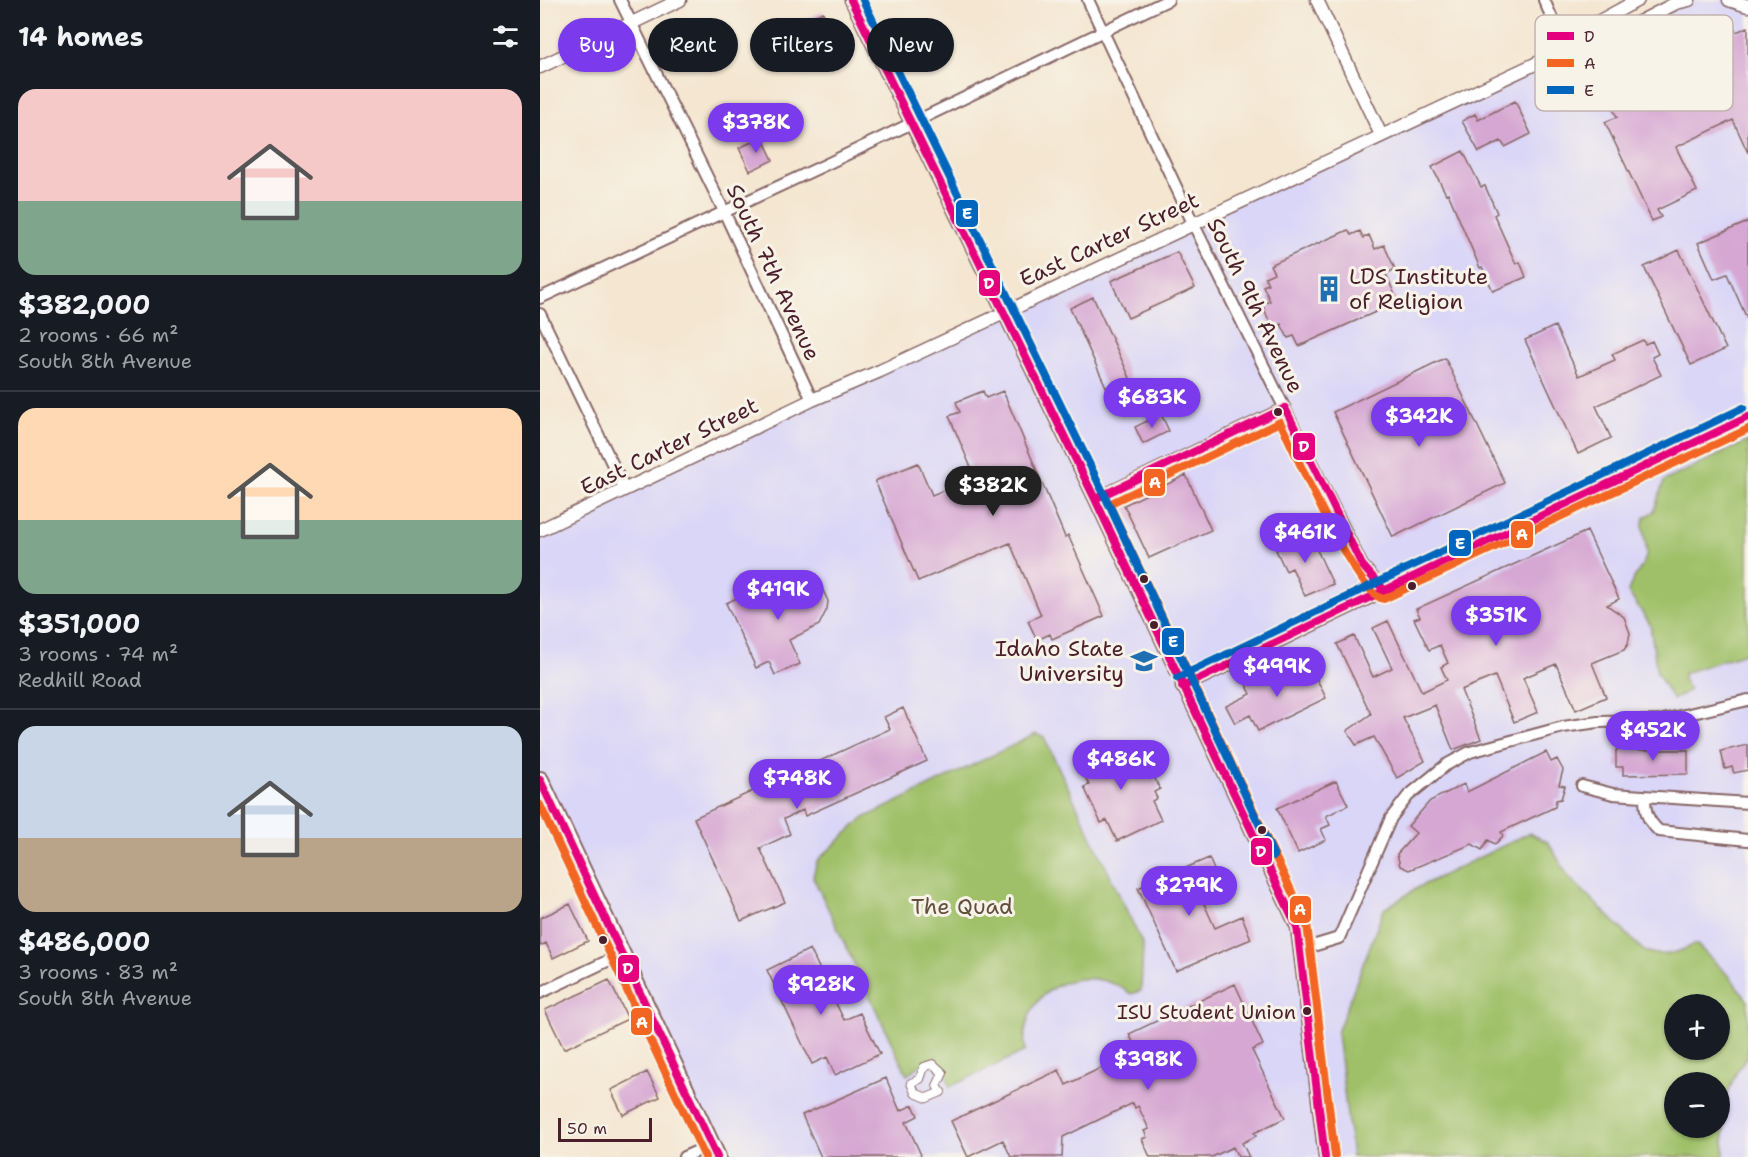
<!DOCTYPE html>
<meta charset="utf-8">
<style>
body{margin:0;font-family:"Shantell Sans",sans-serif;background:#242831;color:#f1f3f6;height:100vh;display:flex;flex-direction:column;font-size:22px;white-space:nowrap}
*{box-sizing:border-box;margin:0}
p{font-size:20px;color:#9ea1a6}
.icon{flex:none;width:33px;height:33px;fill:none;stroke:currentColor;stroke-width:2;stroke-linecap:round;stroke-linejoin:round}
.map{position:relative;flex:1;overflow:hidden}
.panel{display:flex;flex-direction:column;background:#171b24;width:540px}
.panel>*{flex:none}
.top-card{position:absolute;left:18px;top:18px;width:570px;height:54px;display:flex;gap:12px}
.fabs{position:absolute;left:1124px;top:994px;display:grid;gap:12px}
.fabs a{display:grid;place-items:center;width:66px;height:66px;border-radius:50%;background:#171b24;box-shadow:0 2px 4px #0004;font-size:30px}
.scale{position:absolute;left:18px;bottom:15px;width:94px;box-sizing:border-box;padding-left:6px;border:3px solid #4a1f2b;border-top:0;font-size:16px;line-height:21px;white-space:nowrap;color:#4a1f2b;-webkit-text-stroke:4px #f7f3e8;paint-order:stroke}
.price{position:absolute;translate:-50% -51px;padding:0 14px;border-radius:21px;background:#7c3aed;color:#fff;font-size:20px;line-height:39px;filter:drop-shadow(0 2px 3px #0008)}
.price::after{content:'';position:absolute;left:50%;top:36px;width:18px;height:14px;margin-left:-9px;background:inherit;clip-path:polygon(0 0,100% 0,50% 100%)}
.price.active{background:#222;color:#fff}
ul{padding:0;list-style:none}
li{display:grid;align-content:center;gap:12px;height:318px;padding:0 18px}
li+li{border-top:2px solid #363941}
li span{display:grid;place-items:center;height:186px;border-radius:18px;color:#555}
li>.icon{margin-inline-start:auto}
span .icon{width:108px;height:108px;fill:#fffc;stroke-width:1}
li b{font-size:26px}
h2{display:flex;justify-content:space-between;align-items:center;height:72px;padding:0 18px;font-size:26px}
.tag{padding:0 21px;border-radius:27px;background:#171b24;box-shadow:0 2px 4px #0004;font-size:21px;line-height:54px}
.tag.active{background:#7c3aed;color:#fff}
main{display:flex;flex:1;min-height:0}
.map>svg:first-child{display:block}
</style>
<main>
<section class="panel">
<h2>14 homes<svg class="icon" aria-label="filters" viewBox="0 0 24 24"><path d="M4 7h16M4 17h16"/><circle cx="9" cy="7" r="2"/><circle cx="15" cy="17" r="2"/></svg></h2>
<ul>
<li><span style="background:linear-gradient(#f6c9c9 60%,#7fa58c 0)"><svg class="icon" aria-label="home" viewBox="0 0 24 24"><path d="M3 11l9-7 9 7M6 9v11h12V9"/></svg></span><div><b>$382,000</b><p>2 rooms · 66 m²</p><p>South 8th Avenue</p></div></li>
<li><span style="background:linear-gradient(#ffd9b3 60%,#7fa58c 0)"><svg class="icon" aria-label="home" viewBox="0 0 24 24"><path d="M3 11l9-7 9 7M6 9v11h12V9"/></svg></span><div><b>$351,000</b><p>3 rooms · 74 m²</p><p>Redhill Road</p></div></li>
<li><span style="background:linear-gradient(#c9d6e8 60%,#b9a48a 0)"><svg class="icon" aria-label="home" viewBox="0 0 24 24"><path d="M3 11l9-7 9 7M6 9v11h12V9"/></svg></span><div><b>$486,000</b><p>3 rooms · 83 m²</p><p>South 8th Avenue</p></div></li>
</ul>
</section>
<div class="map">
<svg width="1208" height="1157" viewBox="0 0 1208 1157">
<rect width="100%" height="100%" fill="#f7f3e8"/>
<filter id="ink" filterUnits="userSpaceOnUse"><feTurbulence type="fractalNoise" baseFrequency=".0167" numOctaves="2"/><feDisplacementMap in="SourceGraphic" scale="12" xChannelSelector="R" yChannelSelector="G"/><feConvolveMatrix kernelMatrix="1 2 1 2 8 2 1 2 1" color-interpolation-filters="sRGB"/></filter>
<filter id="wash" filterUnits="userSpaceOnUse"><feTurbulence type="fractalNoise" baseFrequency=".008" numOctaves="4" result="noise"/><feDisplacementMap in="SourceGraphic" scale="24" xChannelSelector="R" yChannelSelector="G"/><feGaussianBlur stdDeviation="1.35" result="paint"/><feColorMatrix in="noise" values="0 0 0 0 0 0 0 0 0 0 0 0 0 0 0 0 0 1.4 0 .05"/><feComposite in="paint" operator="in"/></filter>
<g filter="url(#wash)">
<rect width="100%" height="100%" fill="#f4e6d0"/>
<path fill="#dad6f7" fill-rule="evenodd" d="M1208 0V1157H177L0 780V541L44 510 1127 1ZM1134 1005H1179V1050H1134ZM1134 1083H1179V1128H1134Z"/>
<path fill="#9fc068" stroke="#74704a" stroke-width="1.5" fill-rule="evenodd" d="M1208 441V652L1144 673 1143 679 1149 690 1133 700 1117 673 1110 624 1088 592C1091 578 1103 568 1106 557 1109 543 1100 532 1104 518L1114 511 1124 481Z
M496 734 504 737 603 945 601 991 591 994C546 959 478 986 485 1051L410 1087 405 1069 393 1061 385 1062 367 1075 273 877 277 861 322 819Z
M989 833 1008 842 1028 876 1104 951C1125 958 1137 953 1156 944L1190 977 1208 1001V1054L1196 1073 1184 1103V1157H812L797 1033 844 909 879 887ZM1134 1005H1179V1050H1134ZM1134 1083H1179V1128H1134Z"/>
<g id="blocks">
<path fill="#d6a7d3" d="M283 12 293 35 267 46 258 22Z
M1190 18 1196 32 1208 27V153L1193 120 1136 147 1157 191 1117 210 1121 217 1112 221 1065 122 1077 117 1055 72 1085 58 1105 99 1178 65 1162 31Z
M975 101 991 134 965 147 961 141 939 152 922 121 935 114 938 120Z
M222 137 233 160 210 171 199 148Z
M923 151 941 187 945 186 957 213 954 215 976 264 980 262 986 277 953 291 942 267 940 268 908 193 906 194 892 167Z
M1208 222V321L1187 274 1174 279 1158 243Z
M808 230 811 235 820 231 823 238 829 235 835 249 844 245 855 269 846 274 858 302 759 346 754 336 748 338 741 324 732 328 722 304 730 301 723 286 728 284 725 277 734 273 730 265Z
M1139 250 1186 349 1151 365 1104 267Z
M637 252 655 288 588 318 571 281Z
M553 297 590 378 567 389 530 308Z
M1015 326 1039 376 1075 360 1072 354 1103 340 1105 344 1112 341 1118 354 1112 357 1121 375 1056 406 1071 438 1038 454 985 340Z
M905 358 965 483 853 537 793 412Z
M443 391 446 398 463 391 525 537 528 535 564 616 512 639 510 634 497 640 488 621 501 615 470 543 378 581 335 481 378 463 392 495 435 477 409 416 420 412 416 402Z
M621 414 629 431 603 444 595 427Z
M646 475 671 530 609 558 584 505Z
M1047 531 1079 599 1067 605 1084 617 1090 633 1088 644 1084 650 1052 663 1066 697 1036 710 1016 664 983 678 998 712 974 722 955 676 921 690 941 739 913 750 895 705 863 718 885 761 857 778 834 737 816 745 807 731 831 714 797 644 814 636 833 677 852 668 833 628 848 621 882 692 907 680 901 667 908 663 900 645 889 650 874 619 880 617 876 609Z
M769 533 793 584 765 596 752 568 746 571 736 550Z
M262 578 280 584 288 601 287 609 279 625 249 640 260 664 235 675 229 662 216 668 186 603 225 585 229 593Z
M770 665 786 698 718 731 710 715 695 723 686 706 711 694 704 680 723 671 730 685Z
M363 708 387 761 265 816 263 810 244 819 250 834 220 848 245 902 201 921 154 818 228 784 233 796 252 787 247 776 350 729 344 717Z
M585 743 597 768 607 763 620 789 614 792 617 798 612 801 621 820 577 841 567 820 561 823 544 787 549 785 539 764Z
M1208 745V770L1194 773 1192 767 1185 769 1181 751Z
M1076 750H1148V774L1083 775V767H1076Z
M1006 752 1011 762 1017 759 1023 770 1019 785 1025 786 1021 799 1016 800 1015 807 961 832 963 836 955 844 948 840 942 850 932 844 869 870 860 866 857 854 876 833 868 826 890 801 924 784 927 792Z
M796 781 808 805 786 816 790 825 781 829 786 840 758 853 737 808Z
M669 858 677 877 656 886 675 928 702 916 711 939 636 971 598 888Z
M30 904 48 941 13 958 6 943 0 946V918Z
M270 949 304 1020 320 1013 340 1054 295 1075 287 1057 272 1064 227 970Z
M69 980 88 1019 24 1049 5 1010Z
M695 984 723 1045 712 1050 745 1118 714 1133 716 1136 702 1143 709 1157H698L693 1147 672 1157H610L602 1139 607 1137 604 1131 609 1129 598 1106 595 1108 593 1103 523 1137 522 1157H471L463 1140 428 1157 411 1121 519 1070 526 1085 573 1062 572 1059 596 1048 589 1034Z
M107 1072 120 1097 83 1115 71 1090Z
M346 1078 360 1111 373 1105 378 1116 366 1122 381 1155 375 1157H281L262 1115Z"/>
</g>
</g>
<g filter="url(#ink)">
<use href="#blocks" fill-opacity="0" stroke="#866565" stroke-width="1.5"/>
<g fill="none" stroke-linecap="round" stroke-linejoin="round">
<g stroke="#866565" stroke-width="10">
<path id="pedestrian" d="M393 1064 403 1073 397 1086 401 1092 387 1098 375 1093 371 1083 380 1079 384 1067Z"/>
</g>
<g stroke="#866565" stroke-width="14">
<path id="minor" d="M80 0 180 203 272 400
M548 0 653 223 822 565 843 589
M1004 0 1026 50
M0 298 289 163 628 0
M0 314 84 488
M555 499 745 408
M1042 786 1073 794 1208 803
M1105 797C1105 812 1107 820 1119 831L1208 840
M760 943 776 945 799 938 851 818 868 796 906 765 930 752 1023 727 1058 722 1119 721 1208 700
M0 993 80 955
M144 1157 171 1145"/>
</g>
<g stroke="#866565" stroke-width="15">
<path id="tertiary" d="M311 0 555 499 757 927 785 1157
M777 0 841 135
M1189 0 1208 6
M1026 50 1043 30 1098 0
M0 67 140 0
M0 530 272 400 340 371 995 64 1026 50 1055 45 1136 3 1149 0
M642 687 1208 417"/>
</g>
<g stroke="#866565" stroke-width="20">
<path id="primary" d="M0 780 177 1157"/>
</g>
<use href="#pedestrian" stroke="#fff" stroke-width="8"/>
<use href="#minor" stroke="#fff" stroke-width="10"/>
<use href="#tertiary" stroke="#fff" stroke-width="12"/>
<use href="#primary" stroke="#fff" stroke-width="16"/>
<g stroke="#f7f3e8" stroke-width="12">
<path id="bus-1" d="M311 0 555 499 757 927 785 1157
M555 499 745 408 822 565 843 589
M642 687 1208 417
M0 780 177 1157"/>
</g>
<g stroke="#f7f3e8" stroke-width="12">
<path id="bus-2" d="M0 805 165 1157
M795 1156 767 924 569 504 740 422C755 451 817 597 844 599L1208 429"/>
</g>
<g stroke="#f7f3e8" stroke-width="12">
<path id="bus-3" d="M323 0 564 494 734 856
M637 678 1203 408"/>
</g>
<use href="#bus-1" stroke="#e5007d" stroke-width="8"/>
<use href="#bus-2" stroke="#f26522" stroke-width="8"/>
<use href="#bus-3" stroke="#0065bd" stroke-width="8"/>
</g>
</g>
<defs>
<g id="building-bare" transform="scale(2.07)"><path d="M-4-6H4V6H1V3H-1V6H-4ZM-2.5-4.3h1.7v1.8h-1.7ZM.8-4.3h1.7v1.8H.8ZM-2.5-1h1.7V.8h-1.7ZM.8-1h1.7V.8H.8Z" fill="#1f6fb2" stroke="#f7f3e8" stroke-width="2.5" paint-order="stroke"/></g>
<g id="university-bare" transform="scale(2.07)"><path d="M0-5L7-2L0 1L-7-2ZM-4 1L0 2.5L4 1V4Q0 6-4 4Z" fill="#1f6fb2" stroke="#f7f3e8" stroke-width="2.5" paint-order="stroke"/></g>
</defs>
<g fill-rule="evenodd">
<use href="#building-bare" x="789" y="289"/>
<use href="#university-bare" x="604" y="661"/>
</g>
<g fill="#4a1f2b" stroke="#f7f3e8" stroke-width="2">
<circle cx="738" cy="412" r="5"/>
<circle cx="604" cy="579" r="5"/>
<circle cx="872" cy="586" r="5"/>
<circle cx="614" cy="625" r="5"/>
<circle cx="722" cy="830" r="5"/>
<circle cx="63" cy="940" r="5"/>
<circle cx="767" cy="1011" r="5"/>
</g>
<g text-anchor="middle" stroke-width="6" stroke-linejoin="round" paint-order="stroke">
<g font-size="20" fill="#4a1f2b" stroke="#f7f3e8" text-anchor="end">
<text x="756" y="1019">ISU Student Union</text>
</g>
<g font-size="22" fill="#4a1f2b" stroke="#f7f3e8">
<text transform="translate(569 239) rotate(-25)" y="8">East Carter Street</text>
<text transform="translate(234 272) rotate(65)" y="8">South 7th Avenue</text>
<text transform="translate(716 305) rotate(64)" y="8">South 9th Avenue</text>
<text transform="translate(129 446) rotate(-26)" y="8">East Carter Street</text>
</g>
<g font-size="22" fill="#4a1f2b" stroke="#f7f3e8" text-anchor="start">
<text x="809" y="284">LDS Institute<tspan x="809" dy="25">of Religion</tspan></text>
<text x="584" y="656" text-anchor="end">Idaho State<tspan x="584" dy="25">University</tspan></text>
</g>
<g font-size="22" fill="#644f3d" stroke="#f7f3e8">
<text x="422" y="914">The Quad</text>
</g>
</g>
<rect x="995" y="15" width="198" height="96" rx="9" fill="#f7f3e8" stroke="#c3b3af" stroke-width="1.5"/>
<rect x="1007" y="32" width="27" height="8" fill="#e5007d"/>
<rect x="1007" y="59" width="27" height="8" fill="#f26522"/>
<rect x="1007" y="86" width="27" height="8" fill="#0065bd"/>
<g font-size="16" fill="#4a1f2b">
<text x="1044" y="42">D</text>
<text x="1044" y="69">A</text>
<text x="1044" y="96">E</text>
</g>
<g stroke="#f7f3e8" stroke-width="2">
<rect x="415" y="199" width="24" height="29" rx="6" fill="#0065bd"/>
<rect x="438" y="269" width="23" height="28" rx="6" fill="#e5007d"/>
<rect x="752" y="432" width="24" height="29" rx="6" fill="#e5007d"/>
<rect x="603" y="468" width="23" height="29" rx="6" fill="#f26522"/>
<rect x="970" y="520" width="24" height="29" rx="6" fill="#f26522"/>
<rect x="908" y="529" width="24" height="28" rx="6" fill="#0065bd"/>
<rect x="621" y="627" width="24" height="29" rx="6" fill="#0065bd"/>
<rect x="710" y="837" width="23" height="29" rx="6" fill="#e5007d"/>
<rect x="749" y="895" width="23" height="29" rx="6" fill="#f26522"/>
<rect x="77" y="954" width="23" height="29" rx="6" fill="#e5007d"/>
<rect x="90" y="1007" width="23" height="29" rx="6" fill="#f26522"/>
</g>
<g font-size="16" text-anchor="middle" font-weight="bold" fill="#fff">
<text x="427" y="219">E</text>
<text x="449" y="289">D</text>
<text x="764" y="452">D</text>
<text x="615" y="488">A</text>
<text x="982" y="540">A</text>
<text x="920" y="549">E</text>
<text x="633" y="647">E</text>
<text x="721" y="857">D</text>
<text x="760" y="915">A</text>
<text x="88" y="974">D</text>
<text x="102" y="1028">A</text>
</g>
</svg>
<div class="fabs">
<a>+</a>
<a>−</a>
</div>
<div class="scale">50 m</div>
<b class="price" style="left:216px;top:154px">$378K</b>
<b class="price" style="left:612px;top:429px">$683K</b>
<b class="price" style="left:879px;top:448px">$342K</b>
<b class="price active" style="left:453px;top:517px">$382K</b>
<b class="price" style="left:765px;top:564px">$461K</b>
<b class="price" style="left:238px;top:621px">$419K</b>
<b class="price" style="left:956px;top:647px">$351K</b>
<b class="price" style="left:737px;top:698px">$499K</b>
<b class="price" style="left:1113px;top:762px">$452K</b>
<b class="price" style="left:581px;top:791px">$486K</b>
<b class="price" style="left:257px;top:810px">$748K</b>
<b class="price" style="left:649px;top:917px">$279K</b>
<b class="price" style="left:281px;top:1016px">$928K</b>
<b class="price" style="left:608px;top:1091px">$398K</b>
<div class="top-card">
<a class="tag active">Buy</a>
<a class="tag">Rent</a>
<a class="tag">Filters</a>
<a class="tag">New</a>
</div>
</div>
</main>
